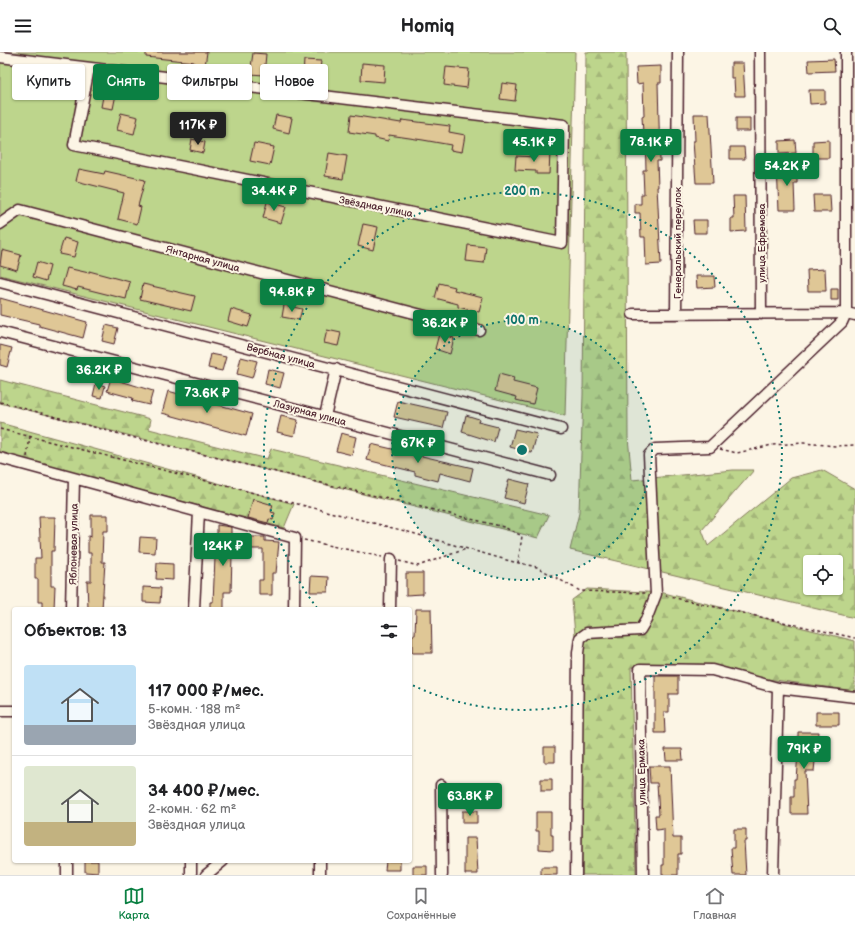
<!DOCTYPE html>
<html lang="ru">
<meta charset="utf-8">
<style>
body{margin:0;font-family:"Balsamiq Sans",sans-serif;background:#f6f6f6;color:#202124;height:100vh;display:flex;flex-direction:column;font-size:15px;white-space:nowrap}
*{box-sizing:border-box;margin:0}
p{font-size:13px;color:#757577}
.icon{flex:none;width:22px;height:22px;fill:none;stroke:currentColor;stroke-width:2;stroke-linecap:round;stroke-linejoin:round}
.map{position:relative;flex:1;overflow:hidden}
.panel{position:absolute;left:12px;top:555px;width:400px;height:256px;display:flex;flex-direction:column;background:#fff;border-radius:4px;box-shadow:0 1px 3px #0004}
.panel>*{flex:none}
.guide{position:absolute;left:12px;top:12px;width:400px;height:36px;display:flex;gap:8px}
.buttons{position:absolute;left:803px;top:503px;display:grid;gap:8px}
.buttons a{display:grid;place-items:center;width:40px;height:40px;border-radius:4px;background:#fff;box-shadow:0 1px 3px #0004;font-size:20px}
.price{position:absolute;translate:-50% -34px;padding:0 9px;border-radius:4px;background:#0b8043;color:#fff;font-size:13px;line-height:26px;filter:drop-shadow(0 1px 2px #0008)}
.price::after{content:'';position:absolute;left:50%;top:24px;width:12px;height:9px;margin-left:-6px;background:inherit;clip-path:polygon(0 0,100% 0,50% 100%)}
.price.on{background:#222;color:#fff}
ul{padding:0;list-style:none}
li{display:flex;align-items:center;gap:12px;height:100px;padding:0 12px}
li+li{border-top:1px solid #e0e0e0}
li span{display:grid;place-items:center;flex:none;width:112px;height:80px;border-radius:4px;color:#555}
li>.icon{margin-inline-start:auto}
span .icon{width:48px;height:48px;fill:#fffc;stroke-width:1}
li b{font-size:17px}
h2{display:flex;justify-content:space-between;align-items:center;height:48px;padding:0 12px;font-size:17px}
.tag{padding:0 14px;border-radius:4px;background:#fff;box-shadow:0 1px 3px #0004;font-size:14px;line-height:36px}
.tag.on{background:#0b8043;color:#fff}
header{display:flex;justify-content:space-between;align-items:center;height:52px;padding:0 12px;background:#fff;font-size:18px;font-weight:800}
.menu{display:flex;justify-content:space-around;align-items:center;height:56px;border-top:1px solid #e0e0e0;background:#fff;font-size:11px;color:#757577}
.menu a{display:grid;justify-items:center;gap:2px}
.menu .on{color:#0b8043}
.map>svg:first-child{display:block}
</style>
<header><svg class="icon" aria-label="menu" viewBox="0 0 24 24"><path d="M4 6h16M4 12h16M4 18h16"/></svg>Homiq<svg class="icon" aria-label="search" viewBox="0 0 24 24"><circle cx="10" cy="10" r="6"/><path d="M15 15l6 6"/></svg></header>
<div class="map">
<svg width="855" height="823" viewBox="0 0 855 823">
<defs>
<pattern id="forest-firs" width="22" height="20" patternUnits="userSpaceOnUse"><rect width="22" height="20" fill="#bdd58c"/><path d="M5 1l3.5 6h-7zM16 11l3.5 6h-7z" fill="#a4b679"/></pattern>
</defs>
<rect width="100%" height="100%" fill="#fcf5e5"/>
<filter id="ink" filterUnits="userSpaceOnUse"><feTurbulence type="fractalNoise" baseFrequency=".025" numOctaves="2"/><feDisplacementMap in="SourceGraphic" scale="8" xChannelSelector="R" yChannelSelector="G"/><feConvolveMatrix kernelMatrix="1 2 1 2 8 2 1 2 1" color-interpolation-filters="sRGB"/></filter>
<g filter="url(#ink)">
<path fill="#bdd58c" stroke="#847a5c" d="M0 0H575L565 364 0 223Z"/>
<path fill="url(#forest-firs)" stroke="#847a5c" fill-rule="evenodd" d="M586 0H626L628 385 632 428 733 418H754L702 478 708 494 791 426 822 418 855 437V566L570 498 579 461 583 343ZM810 510H836V536H810Z
M0 328 151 367 149 377 267 407 271 397 549 463 538 486 0 351Z
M0 371 294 452 284 476 109 430 0 405Z
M587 537 664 541 855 589V639L702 618 631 615 636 823H582L581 654 572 548Z"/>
<path fill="#dfc796" stroke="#4a1f2b" d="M146 0H207L205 14 193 12 194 10 146 5Z
M253 1 266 2 264 23 250 22Z
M834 7 835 19 809 20 808 8Z
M304 8 321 9 319 26 303 24Z
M362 11 385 13 384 30 361 28Z
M731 11H743L745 44H735L734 26H731Z
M661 14V31H658L660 109H657L658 135H657L661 212 646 213 645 185H641L640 161H635V152H641V142H644L643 118H646L645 80 643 81 642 65 644 64 643 31 637 32 636 15Z
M446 15 469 17 467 36 444 33Z
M502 31 517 33 515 49 500 47Z
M105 34 117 37 113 57 101 55Z
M809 38H825V51L810 52Z
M121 61 138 65 134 82 117 78Z
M694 62H709L713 131H696L693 89H695Z
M276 63 292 66 289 81 273 77Z
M351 63 401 71 402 68 450 74 449 80 465 83 462 100 450 98 451 93 423 88 389 83 388 89 375 86V84L349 80Z
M736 66H750V79H736Z
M192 87 205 90 203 101 190 98Z
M795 88 796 101 779 102V89Z
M829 88V106H813V89Z
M254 91 274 95 270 113 250 109Z
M730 95H744L745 107H730Z
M537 100H550L549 122H536V119L515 118 516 104 536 105Z
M329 101 347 104 343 127 325 124Z
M797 114V131H794L795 158H779L777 115Z
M79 117 104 122 105 119 145 128 138 154 141 155 137 172 118 167 124 141 76 129Z
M813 143H830L831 160H814Z
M733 144H745L746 179 731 180V166H734Z
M267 150 286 155 281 171 263 166Z
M693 168H707V181H694Z
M363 172 378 175 373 198 358 194Z
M64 186 78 190 74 205 59 202Z
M468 193 486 195 484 211 466 209Z
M2 198 21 203 17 218 0 213Z
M37 210 50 214 46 229 33 225Z
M67 216 89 221V219L130 230 126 247 78 235 77 238 62 234Z
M825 217 826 239H808L807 218Z
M696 224H714L715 235 697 236Z
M439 231 455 235 454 238 483 245 479 260 458 255V252L435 246Z
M143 232 195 244 191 259 140 247Z
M831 237H838V248H831Z
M0 246 87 270 83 286 39 274V272L0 263Z
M284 253 302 257 299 268 282 265Z
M231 257 252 263 248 275 228 269Z
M106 273 118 276 114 292 102 289Z
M327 278 341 281 338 294 324 291Z
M439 282 454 286 450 302 435 297Z
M0 293 12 296 7 315 0 313Z
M211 302 226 305 222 319 208 316Z
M241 305 257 309 252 326 237 322Z
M268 317 284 321 280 336 265 332Z
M499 322 514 326 513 330 537 336 533 352 516 348 517 345 495 339Z
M111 326 153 339 149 353 132 349 133 346 107 339Z
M96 331 105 334 102 346 93 344Z
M168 339 252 362 246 384 162 361Z
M398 349 447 360 443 376 394 365Z
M466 363 479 367 478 370 498 375 494 390 462 380Z
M281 364 298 368 294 384 277 380Z
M515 377 537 382 532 401 510 395Z
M341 381 356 385 352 403 336 399Z
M371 392 473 416 470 429 440 421 438 429 415 423V420L367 408Z
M509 427 529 432 524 451 504 446Z
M253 447 273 453 271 460 275 461 273 468 269 467 268 471 248 466Z
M91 463H108V479H103L102 510H105L102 557H88L87 529H91V501H88V484L91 485Z
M39 465H55L54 499H51V534H55L54 557H42V550H38V527H35V506H41Z
M217 473 231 475V492H237V503H232L231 540H224V557H210V550H213L215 506H217Z
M140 485 156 486 155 501 139 500Z
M249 485H265V489L279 490 276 521H272V543H259V528H263V497H249Z
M157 511 173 512V528L156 527Z
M406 521H423V542L406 543Z
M311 524 329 525 328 540H310Z
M143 535 161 536 160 551 143 550Z
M416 557H431L432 601H412V583H415Z
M655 624H678V642H669V660H664L665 681H655Z
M816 660H839V673H816Z
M798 680H818L814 719H805L807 762H791V745H794V727H796L798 701Z
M544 695H555V710H544Z
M665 697H682L683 708H666Z
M649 714H670L673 786H681V802H678V823H662V813H664V777L656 778 655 763H659L657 731H650Z
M541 727H552V739H541Z
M462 759H477V771H462Z
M536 760H551V783H553V798L539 797V779H536Z
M734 777H746V789H744L746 823H733L731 796H734Z
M465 786H476L478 822H465Z
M85 809H98V821L85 820Z
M386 809H400V818H385Z
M413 814H427V823H413Z
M541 815H557V823H541Z"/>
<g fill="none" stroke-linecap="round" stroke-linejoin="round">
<g stroke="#4a1f2b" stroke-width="13">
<path id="street" d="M760 0 761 262
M0 5 564 73 562 191 74 93 89 16
M0 172 20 158 479 278
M0 230 561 377
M633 262 846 261 855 263
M676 262 678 0
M0 280 550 423
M325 364 336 317
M0 406 295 486 294 557
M71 557 74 427
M194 557 199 460
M390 557 391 507
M0 659H14
M441 733 442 823
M67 823V809
M191 823V809
M206 823 223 809
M320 823V809
M576 823 578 601 580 586 587 581 640 578 646 568 656 542 649 403 655 397 710 395 842 270 846 261V0
M643 823 640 617 712 618 778 636 855 645
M773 823 778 636"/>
</g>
<path stroke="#4a1f2b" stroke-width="1.5" stroke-dasharray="3 3" stroke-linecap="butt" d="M0 350 131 385 504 475 522 484 518 511
M0 377 405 479 510 509 537 515 580 539 646 541
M720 397 737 401 772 393 804 391 836 394 855 393
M27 405 30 385
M304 488 382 505
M399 509 418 514 466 497
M666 544 855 586"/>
<use href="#street" stroke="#fcf5e5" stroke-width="10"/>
</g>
</g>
<circle cx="522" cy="398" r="130" fill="#0f766e" fill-opacity=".12"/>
<g fill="none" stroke="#0f766e" stroke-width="2" stroke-dasharray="2 4">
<circle cx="522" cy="398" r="130"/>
<path d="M317 556A259 259 0 1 1 410 632"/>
</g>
<g text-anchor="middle" stroke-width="4" stroke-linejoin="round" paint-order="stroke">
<g font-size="10" fill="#4a1f2b" stroke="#fcf5e5">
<text transform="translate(376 154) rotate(11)" y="4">Звёздная улица</text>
<text transform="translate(677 191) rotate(-90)" y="4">Генеральский переулок</text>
<text transform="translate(761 191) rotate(-90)" y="4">улица Ефремова</text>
<text transform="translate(203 206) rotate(15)" y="4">Янтарная улица</text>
<text transform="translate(281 303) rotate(15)" y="4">Вербная улица</text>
<text transform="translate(310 360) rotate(15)" y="4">Лазурная улица</text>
<text transform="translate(73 492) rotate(-89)" y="4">Яблоневая улица</text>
<text transform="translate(641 720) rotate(-91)" y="4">улица Ермака</text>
</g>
</g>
<circle cx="522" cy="398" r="6" fill="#0f766e" stroke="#fcf5e5" stroke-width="2"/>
<g font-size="12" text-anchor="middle" font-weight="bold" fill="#0f766e" stroke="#fcf5e5" stroke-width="4" stroke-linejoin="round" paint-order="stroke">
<text x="522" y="143">200 m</text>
<text x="522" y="272">100 m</text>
</g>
</svg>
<div class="buttons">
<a><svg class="icon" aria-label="locate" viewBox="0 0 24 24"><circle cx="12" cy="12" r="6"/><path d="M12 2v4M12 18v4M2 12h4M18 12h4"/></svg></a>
</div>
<b class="price on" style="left:198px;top:94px">117K ₽</b>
<b class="price" style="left:534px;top:111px">45.1K ₽</b>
<b class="price" style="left:651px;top:111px">78.1K ₽</b>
<b class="price" style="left:787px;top:135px">54.2K ₽</b>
<b class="price" style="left:274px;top:160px">34.4K ₽</b>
<b class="price" style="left:292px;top:261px">94.8K ₽</b>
<b class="price" style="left:445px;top:292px">36.2K ₽</b>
<b class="price" style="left:99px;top:339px">36.2K ₽</b>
<b class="price" style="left:207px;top:362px">73.6K ₽</b>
<b class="price" style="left:418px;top:412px">67K ₽</b>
<b class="price" style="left:223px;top:515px">124K ₽</b>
<b class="price" style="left:804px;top:718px">79K ₽</b>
<b class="price" style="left:470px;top:765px">63.8K ₽</b>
<div class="guide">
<a class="tag">Купить</a>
<a class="tag on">Снять</a>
<a class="tag">Фильтры</a>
<a class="tag">Новое</a>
</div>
<section class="panel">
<h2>Объектов: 13<svg class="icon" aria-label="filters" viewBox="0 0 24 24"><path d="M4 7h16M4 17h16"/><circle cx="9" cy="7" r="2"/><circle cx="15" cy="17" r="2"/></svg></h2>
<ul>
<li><span style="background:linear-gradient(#bfe0f5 75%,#9aa5b1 0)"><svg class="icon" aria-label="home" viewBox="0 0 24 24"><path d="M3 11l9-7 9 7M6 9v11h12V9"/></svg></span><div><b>117 000 ₽/мес.</b><p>5-комн. · 188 m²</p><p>Звёздная улица</p></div></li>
<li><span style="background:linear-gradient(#dfe7d0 70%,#c2b280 0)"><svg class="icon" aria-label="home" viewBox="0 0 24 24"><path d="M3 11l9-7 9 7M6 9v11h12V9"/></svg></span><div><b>34 400 ₽/мес.</b><p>2-комн. · 62 m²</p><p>Звёздная улица</p></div></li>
</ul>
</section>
</div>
<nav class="menu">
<a class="on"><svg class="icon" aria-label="map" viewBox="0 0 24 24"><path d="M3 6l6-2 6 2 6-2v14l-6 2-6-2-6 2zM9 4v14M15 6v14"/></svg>Карта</a>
<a><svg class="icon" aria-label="saved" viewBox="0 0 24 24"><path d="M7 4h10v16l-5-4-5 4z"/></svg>Сохранённые</a>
<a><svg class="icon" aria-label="home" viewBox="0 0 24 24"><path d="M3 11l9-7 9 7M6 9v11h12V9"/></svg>Главная</a>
</nav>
